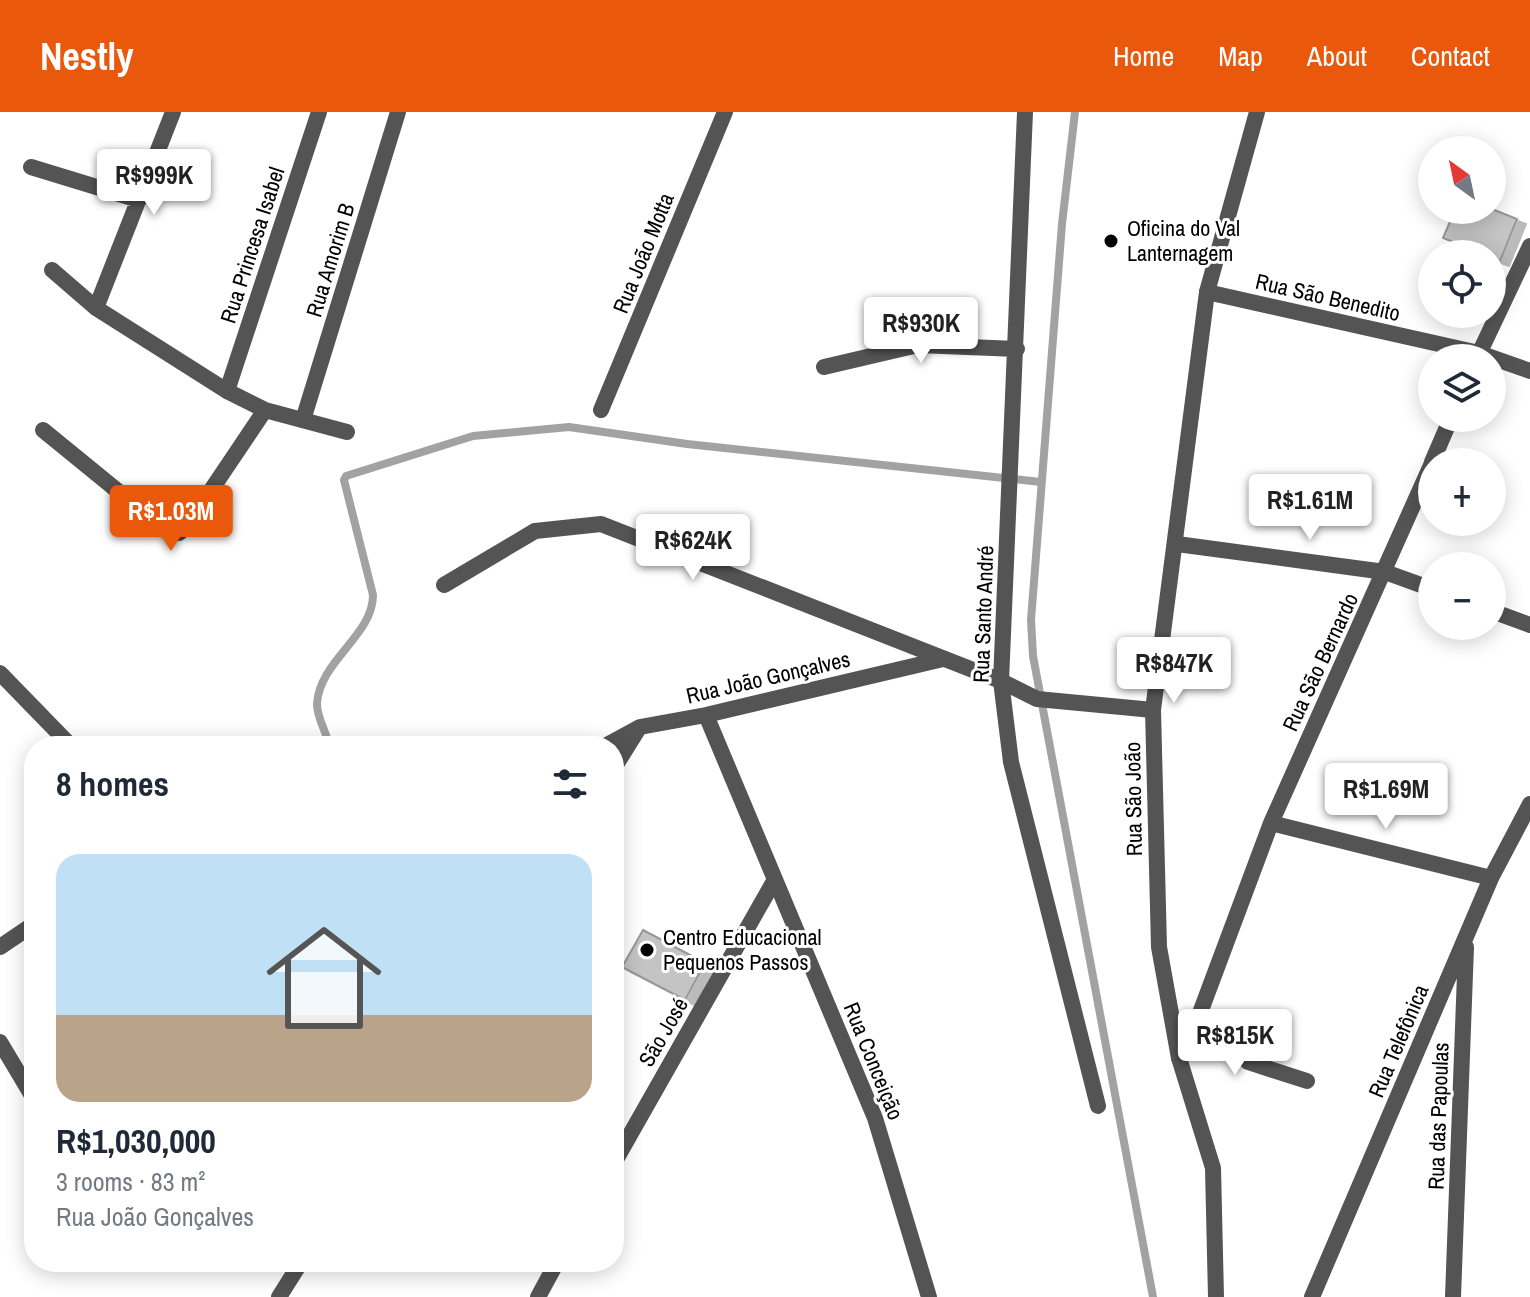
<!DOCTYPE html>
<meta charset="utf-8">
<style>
body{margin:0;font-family:"Archivo Narrow",sans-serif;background:#f6f6f7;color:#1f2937;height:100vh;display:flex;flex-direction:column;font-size:30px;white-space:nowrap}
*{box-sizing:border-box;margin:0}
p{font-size:26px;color:#747a83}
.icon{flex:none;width:44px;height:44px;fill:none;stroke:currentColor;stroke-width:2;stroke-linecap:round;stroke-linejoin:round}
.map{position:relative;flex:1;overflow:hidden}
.sheet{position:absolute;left:24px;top:624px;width:600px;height:536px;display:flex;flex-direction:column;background:#fff;border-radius:32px;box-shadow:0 4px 20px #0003}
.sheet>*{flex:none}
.needle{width:52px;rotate:327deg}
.tools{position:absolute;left:1418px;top:24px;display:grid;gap:16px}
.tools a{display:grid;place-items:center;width:88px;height:88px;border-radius:50%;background:#fff;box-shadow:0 4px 20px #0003;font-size:40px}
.price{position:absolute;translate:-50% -68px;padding:0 18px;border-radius:8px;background:#fff;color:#222;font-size:26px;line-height:52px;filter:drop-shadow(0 2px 4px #0008)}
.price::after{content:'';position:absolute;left:50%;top:48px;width:24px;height:18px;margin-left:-12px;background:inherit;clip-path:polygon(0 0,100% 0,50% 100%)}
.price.current{background:#ea580c;color:#fff}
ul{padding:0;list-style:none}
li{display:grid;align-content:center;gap:16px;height:424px;padding:0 32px}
li span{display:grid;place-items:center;height:248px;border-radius:24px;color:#555}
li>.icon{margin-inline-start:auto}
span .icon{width:144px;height:144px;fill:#fffc;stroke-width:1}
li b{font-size:34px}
h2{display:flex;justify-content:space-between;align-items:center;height:96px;padding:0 32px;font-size:34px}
header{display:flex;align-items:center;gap:48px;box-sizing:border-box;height:112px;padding:0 40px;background:#ea580c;color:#fff}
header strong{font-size:38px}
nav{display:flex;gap:44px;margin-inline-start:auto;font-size:28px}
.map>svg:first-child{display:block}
</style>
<header>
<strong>Nestly</strong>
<nav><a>Home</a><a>Map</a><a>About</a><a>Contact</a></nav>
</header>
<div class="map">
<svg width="1530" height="1185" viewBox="0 0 1530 1185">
<defs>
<filter id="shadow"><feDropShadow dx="9" dy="5" stdDeviation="0" flood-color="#0004"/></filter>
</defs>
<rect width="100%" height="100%" fill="#fff"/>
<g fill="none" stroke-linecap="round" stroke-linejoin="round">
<path stroke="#a2a2a2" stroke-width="8" d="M1075 0 1062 112 1031 508 1033 544 1153 1185
M329 634C327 620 317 607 317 592 319 549 373 524 373 483L344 368 346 364 473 324 569 315 687 332 1041 370"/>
</g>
<path fill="#c4c4c4" stroke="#989898" stroke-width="2" filter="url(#shadow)" d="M1492 97 1517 107 1500 149 1492 146V142H1483L1443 126 1455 98Z
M643 818 705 851 685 888 622 855Z"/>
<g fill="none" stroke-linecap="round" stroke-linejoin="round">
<path stroke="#545454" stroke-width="16" d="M227 279 319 0
M303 308 398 0"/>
<path stroke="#545454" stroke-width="16" d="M1025 0 1001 569 1011 650 1098 994
M31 55 139 88
M52 158 96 196 227 279 265 298 347 320
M1207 180 1479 241 1530 259
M96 196 173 0
M1477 246 1530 134
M824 255 918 233 1017 237
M601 298 725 0
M43 318 168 420 179 421 187 414 265 298
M1432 350 1451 306
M1177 432 1385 460 1432 477
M444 473 535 419 601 412 1001 569 1037 587 1153 598
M1492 499 1530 513
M0 561 71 634
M706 603 875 1006 929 1185
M605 634 640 615 706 603 943 547
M614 656 639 616
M1271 711 1491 766
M0 835 34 812
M1200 901 1248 950 1307 969
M0 930 34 987
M1179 946 1200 901 1271 711 1432 351
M614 1051 774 769
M279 1185 301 1150
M538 1185 557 1150
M1312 1185 1491 766 1530 692
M1453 1185 1466 835"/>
<path stroke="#545454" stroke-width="16" d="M1216 1185 1213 1056 1179 946 1159 835 1153 598 1207 180 1257 0"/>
</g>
<g fill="#000" stroke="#fff" stroke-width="3">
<circle cx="1111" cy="129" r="8"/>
<circle cx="647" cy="838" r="8"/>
</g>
<g text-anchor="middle" stroke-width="6" stroke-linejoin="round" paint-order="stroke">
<g font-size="22" fill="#000" stroke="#fff" text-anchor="start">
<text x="1127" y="124">Oficina do Val<tspan x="1127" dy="25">Lanternagem</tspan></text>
<text x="663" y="833">Centro Educacional<tspan x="663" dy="25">Pequenos Passos</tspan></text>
</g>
<g font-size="22" fill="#000" stroke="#fff">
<text transform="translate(252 133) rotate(-72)" y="8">Rua Princesa Isabel</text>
<text transform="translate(643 141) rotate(-68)" y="8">Rua João Motta</text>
<text transform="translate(330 148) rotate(-73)" y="8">Rua Amorim B</text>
<text transform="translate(1328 185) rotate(13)" y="8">Rua São Benedito</text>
<text transform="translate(983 502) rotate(-88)" y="8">Rua Santo André</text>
<text transform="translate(1320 550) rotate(-65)" y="8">Rua São Bernardo</text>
<text transform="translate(768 565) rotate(-13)" y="8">Rua João Gonçalves</text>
<text transform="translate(1133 687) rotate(-91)" y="8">Rua São João</text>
<text transform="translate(663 920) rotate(-60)" y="8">São José</text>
<text transform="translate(1398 929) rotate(-67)" y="8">Rua Telefônica</text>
<text transform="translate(874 949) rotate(68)" y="8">Rua Conceição</text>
<text transform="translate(1438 1004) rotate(-88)" y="8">Rua das Papoulas</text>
</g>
</g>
</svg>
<div class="tools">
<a><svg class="needle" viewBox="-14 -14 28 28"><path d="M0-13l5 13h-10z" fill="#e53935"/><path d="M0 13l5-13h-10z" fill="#747a83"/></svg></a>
<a><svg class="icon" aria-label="locate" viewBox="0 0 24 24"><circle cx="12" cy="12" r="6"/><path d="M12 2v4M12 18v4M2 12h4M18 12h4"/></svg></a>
<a><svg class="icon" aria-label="layers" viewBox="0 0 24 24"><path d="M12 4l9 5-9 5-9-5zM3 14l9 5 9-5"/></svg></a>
<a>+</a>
<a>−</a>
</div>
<b class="price" style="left:154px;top:105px">R$999K</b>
<b class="price" style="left:921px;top:253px">R$930K</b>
<b class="price" style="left:1310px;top:430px">R$1.61M</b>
<b class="price current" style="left:171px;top:441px">R$1.03M</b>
<b class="price" style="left:693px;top:470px">R$624K</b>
<b class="price" style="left:1174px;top:593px">R$847K</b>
<b class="price" style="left:1386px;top:719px">R$1.69M</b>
<b class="price" style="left:1235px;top:965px">R$815K</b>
<section class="sheet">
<h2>8 homes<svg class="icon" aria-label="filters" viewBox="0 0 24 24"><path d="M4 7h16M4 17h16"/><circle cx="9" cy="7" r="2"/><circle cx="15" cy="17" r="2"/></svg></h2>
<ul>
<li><span style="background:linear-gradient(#bfe0f5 65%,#b9a48a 0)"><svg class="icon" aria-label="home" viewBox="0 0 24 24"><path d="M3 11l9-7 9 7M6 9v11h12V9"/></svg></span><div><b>R$1,030,000</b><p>3 rooms · 83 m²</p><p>Rua João Gonçalves</p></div></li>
</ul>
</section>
</div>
